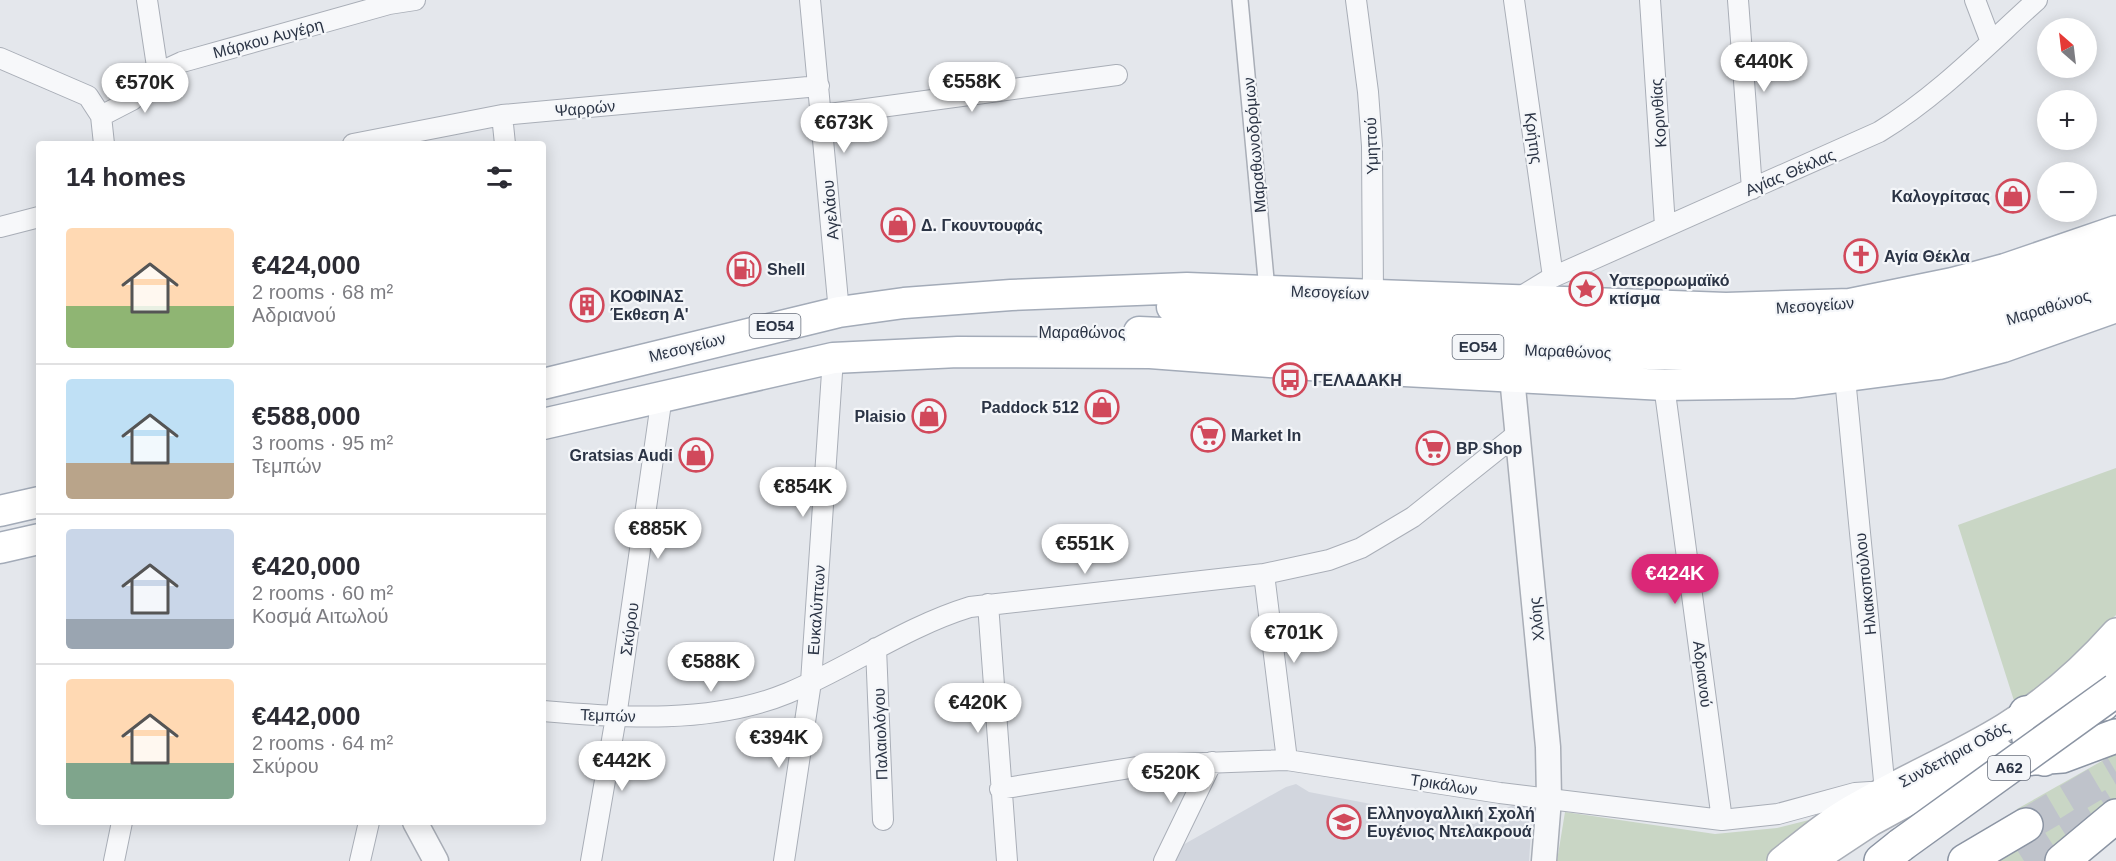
<!DOCTYPE html>
<meta charset="utf-8">
<style>
body{margin:0;font-family:Arial,sans-serif;background:#f7f7f7;color:#2b2b33;height:100vh;display:flex;flex-direction:column;font-size:22px;white-space:nowrap}
*{box-sizing:border-box;margin:0}
p{font-size:20px;color:#7c7c81}
.icon{flex:none;width:33px;height:33px;fill:none;stroke:currentColor;stroke-width:2;stroke-linecap:round;stroke-linejoin:round}
.map{position:relative;flex:1;overflow:hidden}
.drawer{position:absolute;left:36px;top:141px;width:510px;height:684px;display:flex;flex-direction:column;background:#fff;border-radius:6px;box-shadow:0 3px 15px #0003}
.drawer>*{flex:none}
.needle{width:39px;rotate:332deg}
.buttons{position:absolute;left:2037px;top:18px;display:grid;gap:12px}
.buttons a{display:grid;place-items:center;width:60px;height:60px;border-radius:50%;background:#fff;box-shadow:0 3px 15px #0003;font-size:30px}
.price{position:absolute;translate:-50% -51px;padding:0 14px;border-radius:21px;background:#fff;color:#222;font-size:20px;line-height:39px;filter:drop-shadow(0 2px 3px #0008)}
.price::after{content:'';position:absolute;left:50%;top:36px;width:18px;height:14px;margin-left:-9px;background:inherit;clip-path:polygon(0 0,100% 0,50% 100%)}
.price.active{background:#db2777;color:#fff}
ul{padding:0;list-style:none}
li{display:flex;align-items:center;gap:18px;height:150px;padding:0 30px}
li+li{border-top:2px solid #e1e1e2}
li span{display:grid;place-items:center;flex:none;width:168px;height:120px;border-radius:6px;color:#555}
li>.icon{margin-inline-start:auto}
span .icon{width:72px;height:72px;fill:#fffc;stroke-width:1}
li b{font-size:26px}
h2{display:flex;justify-content:space-between;align-items:center;height:72px;padding:0 30px;font-size:26px}
.map>svg:first-child{display:block}
</style>
<div class="map">
<svg width="2116" height="861" viewBox="0 0 2116 861">
<rect width="100%" height="100%" fill="#e4e7ec"/>
<path fill="#d2d6de" d="M1296 784 1309 792 1474 824 1517 803 1526 807 1532 818 1529 861H1175L1181 846 1286 787Z"/>
<path fill="#c9d6c5" d="M2116 468V615L2068 664 2016 707 1958 525Z
M2116 753V799L2040 861H1997L2033 839 2017 809Z
M1565 812 1715 834 1777 828 1829 815 1765 861H1557Z"/>
<g fill="none" stroke-linecap="round" stroke-linejoin="round">
<path stroke="#bfc3cb" stroke-width="33" stroke-dasharray="33 16" stroke-linecap="butt" d="M2026 825 2116 772
M2024 861 2114 804"/>
<g stroke="#a9aeb7" stroke-width="18">
<path id="pedestrian" d="M1240 0 1267 290"/>
</g>
<g stroke="#a9aeb7" stroke-width="22">
<path id="minor" d="M147 0 158 73
M810 0 839 312
M1356 0 1368 92 1372 146 1373 294
M1514 0 1553 277
M1650 0 1665 226
M1738 0 1752 189
M1975 0 1991 42
M0 58 88 96 101 116 104 144
M502 115 505 144
M822 115 1117 75
M101 116 132 100 158 73 182 62 389 4 415 0
M353 144 502 115 819 86
M0 227 39 217
M1517 299 1553 277 1879 132C1938 96 1986 46 2037 0
M1664 385 1722 820
M1264 574 1287 760
M988 604 1007 861
M876 648 883 820
M543 711C622 718 713 724 788 693 850 667 905 627 970 607L1264 574 1329 560 1361 548 1413 517 1517 434
M1000 789 1149 765 1287 760 1500 793 1722 820 1778 814 1855 793 1885 791 1845 378
M114 861 122 822
M360 861 369 822
M591 861 616 717 662 396
M784 861 811 682 833 358
M1164 861 1212 762"/>
</g>
<g stroke="#a9aeb7" stroke-width="27">
<path id="tertiary" d="M1512 377 1548 747 1549 799 1544 861
M415 822 436 861"/>
</g>
<g stroke="#a9aeb7" stroke-width="30">
<path id="secondary" d="M2062 710 2116 665
M1781 861C1806 841 1831 820 1859 805 1907 777 1958 756 2005 727 2047 701 2083 669 2116 632
M1812 861 1871 822 2000 752"/>
</g>
<g stroke="#a3abb8" stroke-width="33">
<path id="primary" d="M1172 307 1694 332 1808 331 1850 327 1923 315 1975 302 2116 257
M1139 332C1285 338 1430 346 1575 351 1679 355 1784 362 1887 348 1964 338 2043 312 2116 285
M543 384 839 312 904 303 1011 295 1187 288 1726 308 1850 304 1953 283 2005 269 2116 231
M543 424 833 358 958 352 1150 353 1349 368 1664 385 1794 383 1939 364 2003 347 2116 307
M0 511 39 502
M0 548 39 539"/>
</g>
<g stroke="#8b94a3" stroke-width="36">
<path id="motorway" d="M2116 666 2113 680 2116 689
M2044 759 2029 739 2026 713 2103 704
M1983 762 2062 756 2116 736
M1881 861 1901 845
M1965 861 2026 825
M2062 861 2116 816"/>
</g>
<use href="#pedestrian" stroke="#f7f8fa" stroke-width="15"/>
<use href="#minor" stroke="#f7f8fa" stroke-width="20"/>
<use href="#tertiary" stroke="#f7f8fa" stroke-width="24"/>
<use href="#secondary" stroke="#fff" stroke-width="27"/>
<use href="#primary" stroke="#fff" stroke-width="30"/>
<use href="#motorway" stroke="#fff" stroke-width="33"/>
<g stroke="#8b94a3" stroke-width="36" stroke-linecap="butt">
<path id="motorway-bridge" d="M1901 845 2116 690"/>
</g>
<use href="#motorway-bridge" stroke="#fff" stroke-width="33"/>
</g>
<defs>
<g id="shop-ring" transform="scale(1.725)"><circle r="9.5" fill="#f4f6f9" stroke="#d1495b" stroke-width="1.5"/><path d="M-5-2.5h2.3a2.7 3.5 0 0 1 5.4 0H5L5.5 6h-11ZM-1.5-2.5h3a1.5 2.3 0 0 0-3 0Z" fill="#d1495b"/></g>
<g id="church-ring" transform="scale(1.725)"><circle r="9.5" fill="#f4f6f9" stroke="#d1495b" stroke-width="1.5"/><path d="M-1.2-6h2.4v3.5h3.3v2.4h-3.3V6h-2.4V-.1h-3.3v-2.4h3.3Z" fill="#d1495b"/></g>
<g id="fuel-ring" transform="scale(1.725)"><circle r="9.5" fill="#f4f6f9" stroke="#d1495b" stroke-width="1.5"/><path d="M-5.5-6h7V0h2V4h1.3V-2.5L3-4.5l.8-.8L6-3V5H2.5V1h-1V6h-7ZM-4.2-4.7v3.2H.2V-4.7Z" fill="#d1495b"/></g>
<g id="sight-ring" transform="scale(1.725)"><circle r="9.5" fill="#f4f6f9" stroke="#d1495b" stroke-width="1.5"/><path d="M0-6L1.8-2.2L6-1.7L2.9 1.2L3.7 5.4L0 3.3L-3.7 5.4L-2.9 1.2L-6-1.7L-1.8-2.2Z" fill="#d1495b"/></g>
<g id="building-ring" transform="scale(1.725)"><circle r="9.5" fill="#f4f6f9" stroke="#d1495b" stroke-width="1.5"/><path d="M-4-6H4V6H1V3H-1V6H-4ZM-2.5-4.3h1.7v1.8h-1.7ZM.8-4.3h1.7v1.8H.8ZM-2.5-1h1.7V.8h-1.7ZM.8-1h1.7V.8H.8Z" fill="#d1495b"/></g>
<g id="bus-ring" transform="scale(1.725)"><circle r="9.5" fill="#f4f6f9" stroke="#d1495b" stroke-width="1.5"/><path d="M-5-6H5V4H4V6H2V4H-2V6H-4V4H-5ZM-3.5-4V0h7V-4ZM-3.5 1.2v1.5H-2V1.2ZM2 1.2v1.5H3.5V1.2Z" fill="#d1495b"/></g>
<g id="supermarket-ring" transform="scale(1.725)"><circle r="9.5" fill="#f4f6f9" stroke="#d1495b" stroke-width="1.5"/><path d="M-6-5.5h2.5l.6 2H6L4.5 2H-2.5L-4.4-4H-6ZM-1.5 3.2a1.3 1.3 0 1 0 .1 0ZM3 3.2a1.3 1.3 0 1 0 .1 0Z" fill="#d1495b"/></g>
<g id="school-ring" transform="scale(1.725)"><circle r="9.5" fill="#f4f6f9" stroke="#d1495b" stroke-width="1.5"/><path d="M0-5L7-2L0 1L-7-2ZM-4 1L0 2.5L4 1V4Q0 6-4 4Z" fill="#d1495b"/></g>
</defs>
<g fill-rule="evenodd">
<use href="#shop-ring" x="2013" y="196"/>
<use href="#shop-ring" x="898" y="225"/>
<use href="#church-ring" x="1861" y="256"/>
<use href="#fuel-ring" x="744" y="269"/>
<use href="#sight-ring" x="1586" y="289"/>
<use href="#building-ring" x="587" y="305"/>
<use href="#bus-ring" x="1290" y="380"/>
<use href="#shop-ring" x="1102" y="407"/>
<use href="#shop-ring" x="929" y="416"/>
<use href="#supermarket-ring" x="1208" y="435"/>
<use href="#supermarket-ring" x="1433" y="448"/>
<use href="#shop-ring" x="696" y="455"/>
<use href="#school-ring" x="1344" y="822"/>
</g>
<g text-anchor="middle" stroke-width="4.5" stroke-linejoin="round" paint-order="stroke">
<g fill="#f4f6f9" stroke="#676e7b" stroke-width="1.5">
<rect x="749.5" y="314" width="51" height="24" rx="4.5"/>
<rect x="1452.5" y="335" width="51" height="24" rx="4.5"/>
<rect x="1988" y="756" width="42" height="24" rx="4.5"/>
</g>
<g font-size="15" font-weight="bold" fill="#2b3445">
<text x="775" y="331">ΕΟ54</text>
<text x="1478" y="352">ΕΟ54</text>
<text x="2009" y="773">Α62</text>
</g>
<g font-size="16" fill="#2b3445" stroke="#f4f6f9">
<text transform="translate(268 38) rotate(-15)" y="6">Μάρκου Αυγέρη</text>
<text transform="translate(585 108) rotate(-5)" y="6">Ψαρρών</text>
<text transform="translate(1658 113) rotate(-94)" y="6">Κορινθίας</text>
<text transform="translate(1534 138) rotate(82)" y="6">Κρήτης</text>
<text transform="translate(1254 145) rotate(-95)" y="6">Μαραθωνοδρόμων</text>
<text transform="translate(1371 146) rotate(-92)" y="6">Υμηττού</text>
<text transform="translate(1790 172) rotate(-23)" y="6">Αγίας Θέκλας</text>
<text transform="translate(830 210) rotate(-95)" y="6">Αγελάου</text>
<text transform="translate(1330 292) rotate(2)" y="6">Μεσογείων</text>
<text transform="translate(1815 305) rotate(-4)" y="6">Μεσογείων</text>
<text transform="translate(2048 307) rotate(-17)" y="6">Μαραθώνος</text>
<text x="1082" y="338">Μαραθώνος</text>
<text transform="translate(687 347) rotate(-14)" y="6">Μεσογείων</text>
<text transform="translate(1568 351) rotate(2)" y="6">Μαραθώνος</text>
<text transform="translate(1865 584) rotate(-96)" y="6">Ηλιακοπούλου</text>
<text transform="translate(816 610) rotate(-86)" y="6">Ευκαλύπτων</text>
<text transform="translate(1536 619) rotate(-96)" y="6">Χλόης</text>
<text transform="translate(629 629) rotate(-82)" y="6">Σκύρου</text>
<text transform="translate(1703 674) rotate(83)" y="6">Αδριανού</text>
<text transform="translate(608 715) rotate(2)" y="6">Τεμπών</text>
<text transform="translate(880 734) rotate(-92)" y="6">Παλαιολόγου</text>
<text transform="translate(1954 754) rotate(-28)" y="6">Συνδετήρια Οδός</text>
<text transform="translate(1444 784) rotate(9)" y="6">Τρικάλων</text>
</g>
<g font-size="16" font-weight="bold" fill="#2b3445" stroke="#f4f6f9" text-anchor="start">
<text x="1990" y="202" text-anchor="end">Καλογρίτσας</text>
<text x="921" y="231">Δ. Γκουντουφάς</text>
<text x="1884" y="262">Αγία Θέκλα</text>
<text x="767" y="275">Shell</text>
<text x="1609" y="286">Υστερορωμαϊκό<tspan x="1609" dy="18">κτίσμα</tspan></text>
<text x="610" y="302">ΚΟΦΙΝΑΣ<tspan x="610" dy="18">Έκθεση Α'</tspan></text>
<text x="1313" y="386">ΓΕΛΑΔΑΚΗ</text>
<text x="1079" y="413" text-anchor="end">Paddock 512</text>
<text x="906" y="422" text-anchor="end">Plaisio</text>
<text x="1231" y="441">Market In</text>
<text x="1456" y="454">BP Shop</text>
<text x="673" y="461" text-anchor="end">Gratsias Audi</text>
<text x="1367" y="819">Ελληνογαλλική Σχολή<tspan x="1367" dy="18">Ευγένιος Ντελακρουά</tspan></text>
</g>
</g>
</svg>
<div class="buttons">
<a><svg class="needle" viewBox="-14 -14 28 28"><path d="M0-13l5 13h-10z" fill="#e53935"/><path d="M0 13l5-13h-10z" fill="#7c7c81"/></svg></a>
<a>+</a>
<a>−</a>
</div>
<b class="price" style="left:1764px;top:93px">€440K</b>
<b class="price" style="left:972px;top:113px">€558K</b>
<b class="price" style="left:145px;top:114px">€570K</b>
<b class="price" style="left:844px;top:154px">€673K</b>
<b class="price" style="left:803px;top:518px">€854K</b>
<b class="price" style="left:658px;top:560px">€885K</b>
<b class="price" style="left:1085px;top:575px">€551K</b>
<b class="price active" style="left:1675px;top:605px">€424K</b>
<b class="price" style="left:1294px;top:664px">€701K</b>
<b class="price" style="left:711px;top:693px">€588K</b>
<b class="price" style="left:978px;top:734px">€420K</b>
<b class="price" style="left:779px;top:769px">€394K</b>
<b class="price" style="left:622px;top:792px">€442K</b>
<b class="price" style="left:1171px;top:804px">€520K</b>
<section class="drawer">
<h2>14 homes<svg class="icon" aria-label="filters" viewBox="0 0 24 24"><path d="M4 7h16M4 17h16"/><circle cx="9" cy="7" r="2"/><circle cx="15" cy="17" r="2"/></svg></h2>
<ul>
<li><span style="background:linear-gradient(#ffd9b3 65%,#8fb573 0)"><svg class="icon" aria-label="home" viewBox="0 0 24 24"><path d="M3 11l9-7 9 7M6 9v11h12V9"/></svg></span><div><b>€424,000</b><p>2 rooms · 68 m²</p><p>Αδριανού</p></div></li>
<li><span style="background:linear-gradient(#bfe0f5 70%,#b9a48a 0)"><svg class="icon" aria-label="home" viewBox="0 0 24 24"><path d="M3 11l9-7 9 7M6 9v11h12V9"/></svg></span><div><b>€588,000</b><p>3 rooms · 95 m²</p><p>Τεμπών</p></div></li>
<li><span style="background:linear-gradient(#c9d6e8 75%,#9aa5b1 0)"><svg class="icon" aria-label="home" viewBox="0 0 24 24"><path d="M3 11l9-7 9 7M6 9v11h12V9"/></svg></span><div><b>€420,000</b><p>2 rooms · 60 m²</p><p>Κοσμά Αιτωλού</p></div></li>
<li><span style="background:linear-gradient(#ffd9b3 70%,#7fa58c 0)"><svg class="icon" aria-label="home" viewBox="0 0 24 24"><path d="M3 11l9-7 9 7M6 9v11h12V9"/></svg></span><div><b>€442,000</b><p>2 rooms · 64 m²</p><p>Σκύρου</p></div></li>
</ul>
</section>
</div>
